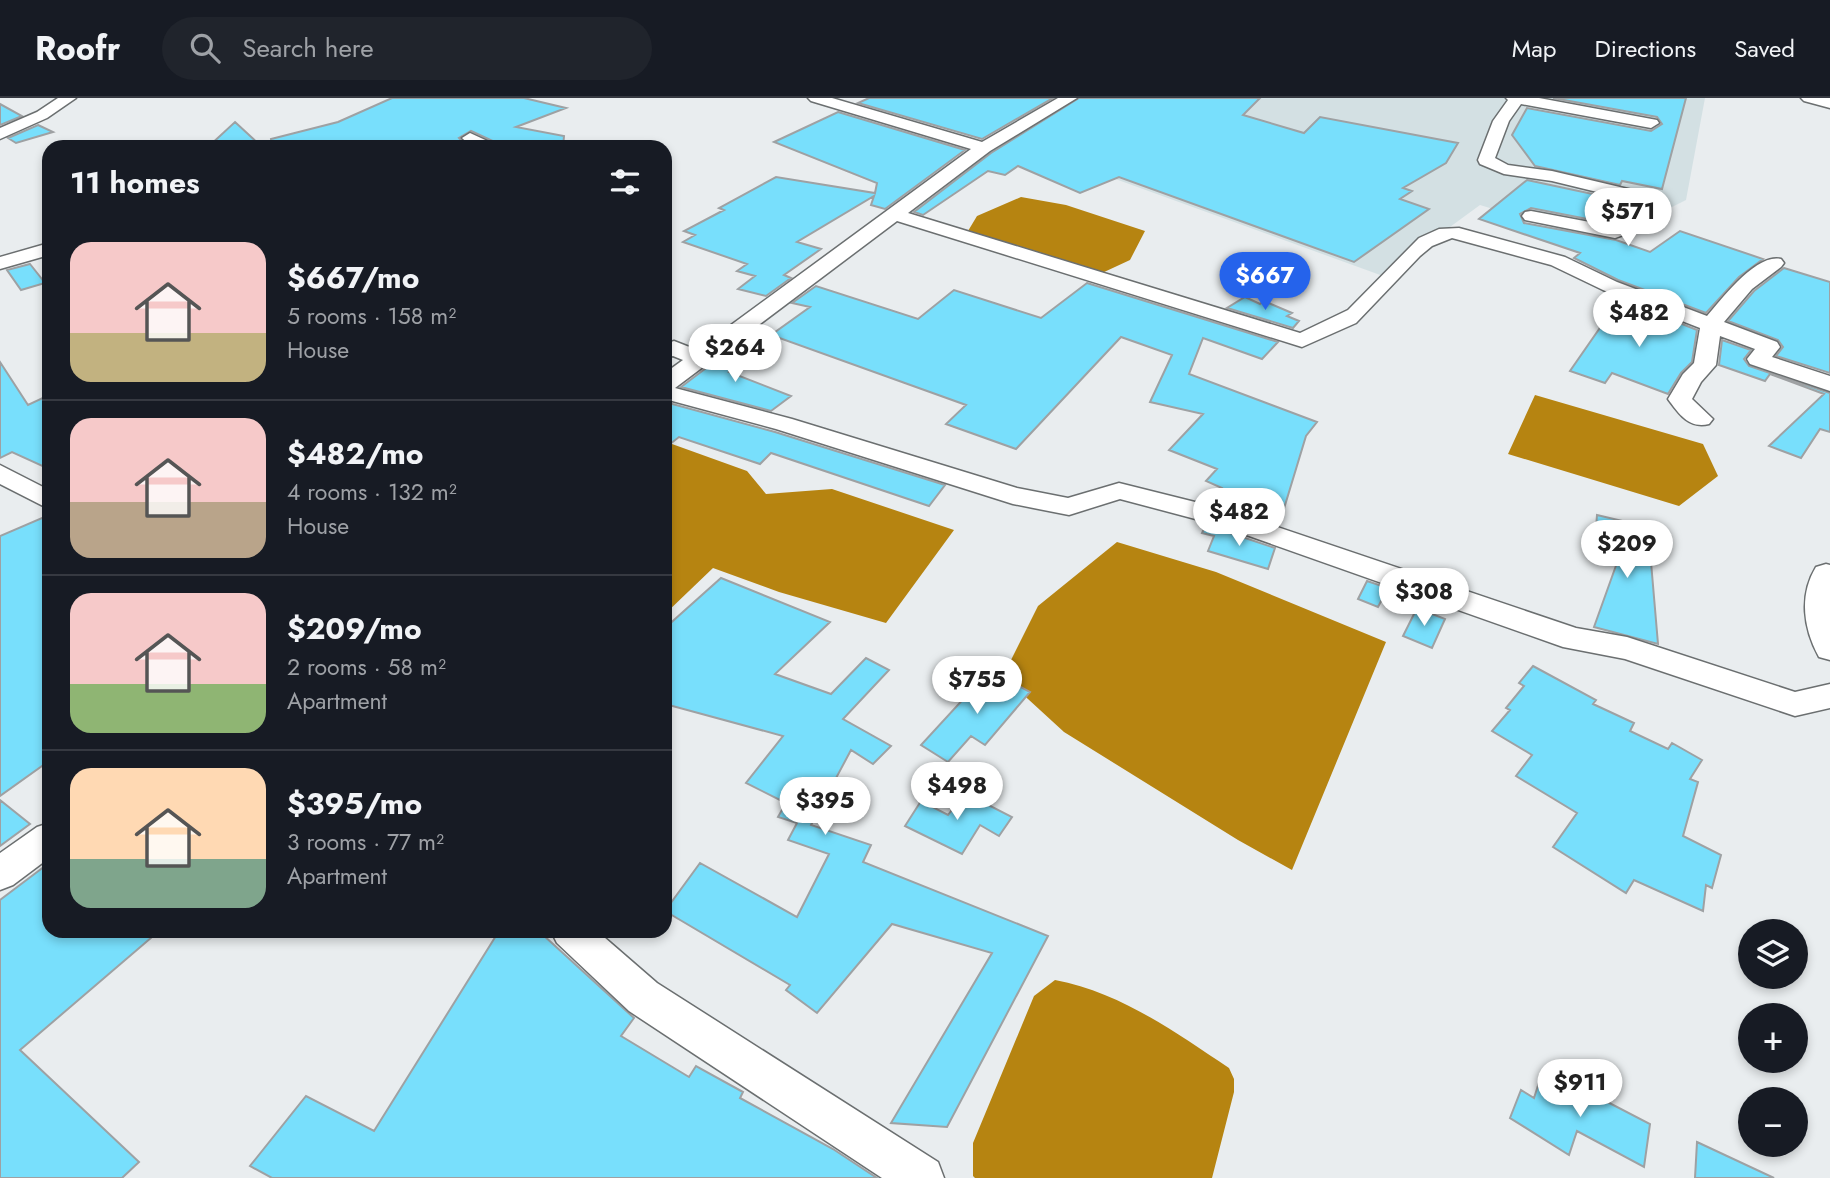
<!DOCTYPE html>
<meta charset="utf-8">
<style>
body{margin:0;font-family:Jost,sans-serif;background:#20242c;color:#f1f3f6;height:100vh;display:flex;flex-direction:column;font-size:26px;white-space:nowrap}
*{box-sizing:border-box;margin:0}
p{font-size:23px;color:#9ea1a6}
.icon{flex:none;width:38px;height:38px;fill:none;stroke:currentColor;stroke-width:2;stroke-linecap:round;stroke-linejoin:round}
.map{position:relative;flex:1;overflow:hidden}
.sheet{position:absolute;left:42px;top:42px;width:630px;height:798px;display:flex;flex-direction:column;background:#171b24;border-radius:21px;box-shadow:0 4px 10px #0003}
.sheet>*{flex:none}
.buttons{position:absolute;left:1738px;top:821px;display:grid;gap:14px}
.buttons a{display:grid;place-items:center;width:70px;height:70px;border-radius:50%;background:#171b24;box-shadow:0 4px 10px #0003;font-size:35px}
.price{position:absolute;translate:-50% -60px;padding:0 16px;border-radius:24px;background:#fff;color:#222;font-size:23px;line-height:46px;filter:drop-shadow(0 2px 4px #0008)}
.price::after{content:'';position:absolute;left:50%;top:42px;width:21px;height:16px;margin-left:-10px;background:inherit;clip-path:polygon(0 0,100% 0,50% 100%)}
.price.on{background:#2563eb;color:#fff}
ul{padding:0;list-style:none}
li{display:flex;align-items:center;gap:21px;height:175px;padding:0 28px}
li+li{border-top:2px solid #363941}
li span{display:grid;place-items:center;flex:none;width:196px;height:140px;border-radius:21px;color:#555}
li>.icon{margin-inline-start:auto}
span .icon{width:84px;height:84px;fill:#fffc;stroke-width:1}
li b{font-size:30px}
h2{display:flex;justify-content:space-between;align-items:center;height:84px;padding:0 28px;font-size:30px}
header{display:flex;align-items:center;gap:42px;box-sizing:border-box;height:98px;padding:0 35px;background:#171b24;border-bottom:2px solid #363941}
header strong{font-size:33px}
nav{display:flex;gap:38px;margin-inline-start:auto;font-size:24px}
.search{width:490px;height:63px;background:#20242c;display:flex;align-items:center;gap:18px;box-sizing:border-box;padding:0 24px;border-radius:38px;color:#9ea1a6;font-size:26px}
.map>svg:first-child{display:block}
</style>
<header>
<strong>Roofr</strong>
<div class="search"><svg class="icon" aria-label="search" viewBox="0 0 24 24"><circle cx="10" cy="10" r="6"/><path d="M15 15l6 6"/></svg>Search here</div>
<nav><a>Map</a><a>Directions</a><a>Saved</a></nav>
</header>
<div class="map">
<svg width="1830" height="1080" viewBox="0 0 1830 1080">
<rect width="100%" height="100%" fill="#e9edef"/>
<path fill="#d3e0e3" d="M1081 0H1705L1686 102 1602 144 1480 107 1383 178 1008 42Z"/>
<path fill="#b68411" d="M1021 99 1066 107 1145 133 1130 162 1102 175 1025 154 968 133 977 118Z
M1535 297 1703 346 1718 378 1679 408 1508 356Z
M672 346 747 373 766 396 832 391 954 432 886 525 779 494 713 470 665 516V348Z
M1117 444 1216 474 1386 544 1292 772 1238 742 1064 634 1003 578 1038 508Z
M1055 882C1120 894 1175 934 1229 970L1234 981V994L1212 1080H975L973 1078V1045L1034 898Z"/>
<path fill="#78dffc" stroke="#9ea1a3" stroke-width="2" d="M392 0H524L566 10 516 29 564 38 563 49H499L495 44 471 33 459 40 468 49H272L271 41 338 24Z
M869 0H1053L982 41 858 5Z
M1079 0H1260L1243 17 1304 35 1320 19 1458 45 1446 65 1403 90 1412 93 1400 101 1429 111 1354 164 1119 79 1080 95 1018 68 1005 77 988 73 923 117 914 114 991 55Z
M1553 0H1686L1662 91 1622 83 1620 87 1535 68 1512 37 1527 10 1651 33 1662 26 1657 19Z
M0 6 22 18 0 27Z
M838 14 965 52 885 111 871 107 874 98 797 144 821 151 784 177 791 180 766 198 738 191 755 178 737 173 747 166 683 144 695 137 684 133 724 112 719 110 776 79 875 95 877 85 774 44Z
M235 24 262 49H208Z
M38 27 53 34 16 45 8 40Z
M1527 82 1616 101 1608 125 1531 110 1520 116 1524 125 1616 142 1650 154 1680 133 1763 161 1739 179 1706 215 1618 182 1574 160 1580 155 1479 121Z
M30 166 45 185 21 192 7 172Z
M1784 170 1830 184V275L1776 258 1783 249 1778 242 1728 223 1754 193Z
M1087 185 1278 244 1262 261 1203 240 1189 276 1317 324 1306 338 1279 427 1215 406 1222 390 1206 383 1217 371 1169 352 1203 316 1150 304 1172 257 1121 239 1016 351 946 326 966 307 771 237 810 209 792 205 816 188 918 221 954 192 1041 220Z
M1245 199 1260 206 1264 203 1292 215 1287 218 1299 223 1293 230 1227 210Z
M1620 201 1697 232 1692 264 1681 275 1668 296 1612 275 1605 285 1570 273Z
M1722 242 1751 252 1744 261 1749 268 1830 295V334L1820 331 1801 360 1769 348 1824 296 1770 276 1765 283 1719 267Z
M730 252 749 259 729 274 791 298 771 313 681 289Z
M0 264 28 307 49 297V371L12 354 0 360Z
M665 304 775 334 945 387 929 408 771 355 760 366 679 339 665 350Z
M49 417V663L0 698V438Z
M1597 417 1648 429 1658 546 1594 529 1618 462 1594 455Z
M1206 427 1275 450 1268 471 1208 453 1214 438 1202 435Z
M721 480 830 524 775 576 831 596 866 560 889 572 843 621 891 648 873 666 851 652 811 727 871 747 863 764 1048 838 947 1029 891 1025 992 855 892 826 817 915 786 892 790 887 665 813 700 765 797 819 829 756 788 742 797 725 778 719 786 705 746 685 783 638 665 606V530Z
M1367 483 1388 490 1378 509 1358 501Z
M1417 510 1445 521 1432 550 1403 538Z
M1533 568 1596 602 1593 606 1634 625 1630 633 1668 651 1672 645 1702 662 1690 681 1698 684 1683 738 1721 757 1712 790 1706 787 1703 813 1634 782 1626 795 1553 749 1577 715 1516 678 1532 657 1492 633 1510 612 1506 610 1524 588 1519 585Z
M990 572 1030 594 985 647 971 638 948 664 921 647Z
M965 695 1012 719 999 738 980 727 962 756 905 728 921 703 948 717Z
M0 702 30 726 0 748Z
M49 765V833H159L20 952 139 1064 122 1080H0V802Z
M499 833H526L542 836 634 920 621 938 689 979 696 968 743 994 740 1000 833 1051 877 1080H272L250 1068 306 998 374 1033Z
M1543 972 1594 1001V997L1650 1026 1644 1069 1577 1033 1569 1057 1510 1020 1521 992 1534 1000Z
M1697 1044 1774 1080H1695Z"/>
<g fill="none" stroke-linecap="round" stroke-linejoin="round">
<g stroke="#6b6f70" stroke-width="3">
<path id="street" d="M58 0H76L47 20 0 41V30L37 14Z
M808 0H832L982 44 1058 0H1077L990 53 908 115 1300 235 1348 212 1419 140 1439 131 1459 130 1565 159 1617 184 1707 218C1722 201 1756 155 1781 161L1784 165 1781 169 1752 191 1724 224 1777 244 1780 249 1772 259 1830 278V293L1750 266 1747 261 1755 251 1720 238 1716 267 1701 284 1692 301 1713 321 1709 326C1689 331 1679 316 1668 301L1683 276 1694 265 1700 230 1603 192 1551 167 1452 140 1432 148 1420 158 1356 225 1302 249 897 123 675 290 792 321 1017 390 1068 400 1119 385 1227 412 1576 530 1627 539 1795 594 1830 586V610L1795 618 1625 561 1563 549 1218 427 1120 401 1069 417 1013 406 776 331 665 301V275L683 262 673 258 665 260V246L674 243 697 252 971 51 811 3Z
M1506 0H1539L1657 22 1659 25 1651 30 1521 6 1509 23 1495 60 1508 67 1552 73 1645 95 1648 99C1645 119 1636 134 1615 140L1525 122 1522 118 1525 114 1531 113 1611 128 1627 115 1630 102 1552 83 1504 76 1480 66 1478 62 1493 23 1508 2Z
M1801 0H1830V10L1804 3Z
M470 35 494 46 496 49H472L462 40Z
M49 145V157L0 171V159Z
M0 367 49 392V411L0 386Z
M1826 466 1830 467V562L1819 559C1803 530 1799 497 1816 469Z
M49 725V760L13 787 0 792V755L37 729Z
M551 833H597L657 885 938 1064 944 1080H882L629 913 557 845Z"/>
</g>
<use href="#street" fill="#fff" fill-rule="evenodd"/>
</g>
</svg>
<div class="buttons">
<a><svg class="icon" aria-label="layers" viewBox="0 0 24 24"><path d="M12 4l9 5-9 5-9-5zM3 14l9 5 9-5"/></svg></a>
<a>+</a>
<a>−</a>
</div>
<b class="price" style="left:1628px;top:150px">$571</b>
<b class="price on" style="left:1265px;top:214px">$667</b>
<b class="price" style="left:1639px;top:251px">$482</b>
<b class="price" style="left:735px;top:286px">$264</b>
<b class="price" style="left:1239px;top:450px">$482</b>
<b class="price" style="left:1627px;top:482px">$209</b>
<b class="price" style="left:1424px;top:530px">$308</b>
<b class="price" style="left:977px;top:618px">$755</b>
<b class="price" style="left:957px;top:724px">$498</b>
<b class="price" style="left:825px;top:739px">$395</b>
<b class="price" style="left:1580px;top:1021px">$911</b>
<section class="sheet">
<h2>11 homes<svg class="icon" aria-label="filters" viewBox="0 0 24 24"><path d="M4 7h16M4 17h16"/><circle cx="9" cy="7" r="2"/><circle cx="15" cy="17" r="2"/></svg></h2>
<ul>
<li><span style="background:linear-gradient(#f6c9c9 65%,#c2b280 0)"><svg class="icon" aria-label="home" viewBox="0 0 24 24"><path d="M3 11l9-7 9 7M6 9v11h12V9"/></svg></span><div><b>$667/mo</b><p>5 rooms · 158 m²</p><p>House</p></div></li>
<li><span style="background:linear-gradient(#f6c9c9 60%,#b9a48a 0)"><svg class="icon" aria-label="home" viewBox="0 0 24 24"><path d="M3 11l9-7 9 7M6 9v11h12V9"/></svg></span><div><b>$482/mo</b><p>4 rooms · 132 m²</p><p>House</p></div></li>
<li><span style="background:linear-gradient(#f6c9c9 65%,#8fb573 0)"><svg class="icon" aria-label="home" viewBox="0 0 24 24"><path d="M3 11l9-7 9 7M6 9v11h12V9"/></svg></span><div><b>$209/mo</b><p>2 rooms · 58 m²</p><p>Apartment</p></div></li>
<li><span style="background:linear-gradient(#ffd9b3 65%,#7fa58c 0)"><svg class="icon" aria-label="home" viewBox="0 0 24 24"><path d="M3 11l9-7 9 7M6 9v11h12V9"/></svg></span><div><b>$395/mo</b><p>3 rooms · 77 m²</p><p>Apartment</p></div></li>
</ul>
</section>
</div>
